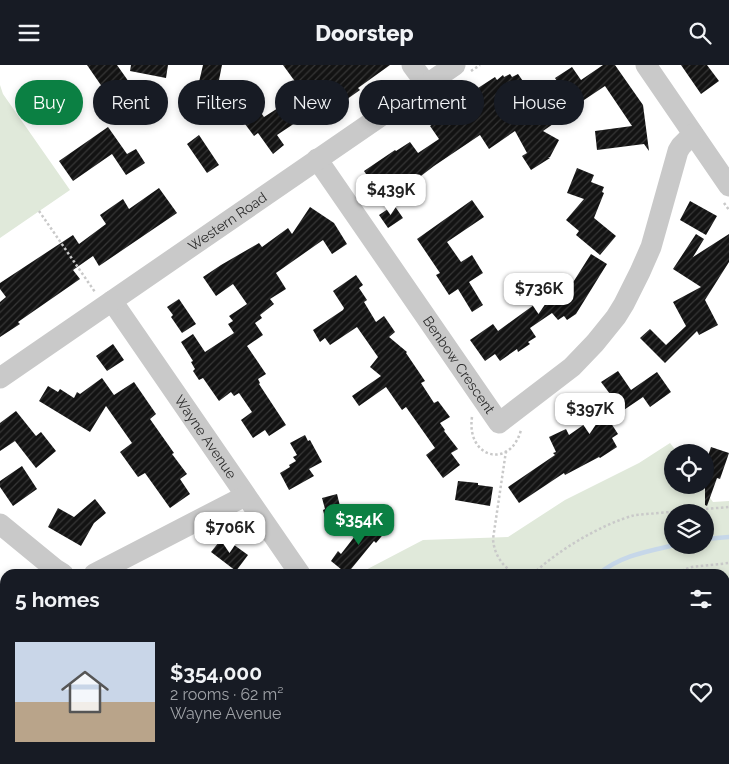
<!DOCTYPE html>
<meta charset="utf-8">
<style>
body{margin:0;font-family:Raleway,sans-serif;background:#242831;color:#f1f3f6;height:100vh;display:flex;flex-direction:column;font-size:19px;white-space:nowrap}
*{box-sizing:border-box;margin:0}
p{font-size:16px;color:#9ea1a6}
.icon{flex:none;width:28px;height:28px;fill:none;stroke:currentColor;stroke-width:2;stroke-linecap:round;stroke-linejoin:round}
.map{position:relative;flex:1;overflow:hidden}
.panel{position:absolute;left:0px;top:504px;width:730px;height:196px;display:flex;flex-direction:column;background:#171b24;border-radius:15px 15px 0 0;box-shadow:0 2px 8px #0003}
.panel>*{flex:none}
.top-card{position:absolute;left:15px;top:15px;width:700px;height:45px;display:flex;gap:10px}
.tools{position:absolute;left:664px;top:379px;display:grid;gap:10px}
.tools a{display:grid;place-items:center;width:50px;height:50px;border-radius:50%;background:#171b24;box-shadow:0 2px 8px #0003;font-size:25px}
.price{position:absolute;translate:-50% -42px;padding:0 11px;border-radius:10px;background:#fff;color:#222;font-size:16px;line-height:32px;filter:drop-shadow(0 1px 2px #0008)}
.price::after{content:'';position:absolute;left:50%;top:30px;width:15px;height:11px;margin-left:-8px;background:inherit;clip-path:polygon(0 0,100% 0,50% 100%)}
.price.current{background:#0b8043;color:#fff}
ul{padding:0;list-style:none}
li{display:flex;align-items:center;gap:15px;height:125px;padding:0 15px}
li span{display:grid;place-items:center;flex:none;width:140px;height:100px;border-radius:0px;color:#555}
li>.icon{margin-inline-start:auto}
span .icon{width:60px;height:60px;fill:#fffc;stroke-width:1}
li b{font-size:21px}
h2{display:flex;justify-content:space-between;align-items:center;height:60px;padding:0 15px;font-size:21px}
.tag{padding:0 18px;border-radius:22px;background:#171b24;box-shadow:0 2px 8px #0003;font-size:18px;line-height:45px}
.tag.current{background:#0b8043;color:#fff}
header{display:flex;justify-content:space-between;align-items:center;height:65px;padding:0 15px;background:#171b24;font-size:22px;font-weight:800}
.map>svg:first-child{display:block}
</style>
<header><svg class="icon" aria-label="menu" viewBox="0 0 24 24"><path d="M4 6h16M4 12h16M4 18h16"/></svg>Doorstep<svg class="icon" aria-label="search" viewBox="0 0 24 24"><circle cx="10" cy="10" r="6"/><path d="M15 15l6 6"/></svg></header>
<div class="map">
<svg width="729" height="699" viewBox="0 0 729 699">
<defs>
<pattern id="building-hatch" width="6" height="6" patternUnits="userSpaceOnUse" patternTransform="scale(1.25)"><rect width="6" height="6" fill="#131313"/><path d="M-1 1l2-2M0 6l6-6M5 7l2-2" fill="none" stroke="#363636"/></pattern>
</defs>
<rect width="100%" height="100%" fill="#fff"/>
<path fill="#e0e9da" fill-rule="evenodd" d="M0 20 3 29 70 125 0 173Z
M670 378 677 387 672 388V420H701L713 437 729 436V553H725V509H358L423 475 508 472 565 435 639 398ZM672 448H705V480H672Z
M266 695H554L553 699H266Z"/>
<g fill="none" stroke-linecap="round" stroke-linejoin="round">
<path stroke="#c6d7e9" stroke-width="4.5" d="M705 474 729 472
M599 509C619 491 649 486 675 480
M503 699 505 695"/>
</g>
<path fill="url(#building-hatch)" d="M87 0H117L136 27 116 42Z
M131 0H168L166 13 130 6Z
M203 0H222L218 20 199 17Z
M283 0H390L358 23 360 25 343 37 336 27 308 46 310 48 277 70 284 80 273 89 258 68 254 71 239 51 236 53 229 43 248 29 264 52 289 36 286 31 299 22Z
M603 0H615L643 40 649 86 644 79 597 85 595 66 632 61 605 21 551 57 553 59 543 66 559 75 550 92H548L550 93 531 105 522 91 527 88 515 66 489 84 480 70 434 101 383 140 371 122 374 121 364 106 395 85 396 86 410 77 418 88 439 74 430 61 464 37 461 34 495 12 497 15 503 10 504 12 510 9 512 12 518 9 539 39 562 24 555 13 572 2 581 15Z
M681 0H707L719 16 701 29Z
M108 62 127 89 136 84 145 98 126 110 112 89 73 116 59 96Z
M199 70 219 100 207 108 187 79Z
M577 103 594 110 591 117 604 122 602 127 604 128 594 153 616 171 600 190 576 170 579 166 566 155 584 134 567 128Z
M159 123 177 148 99 201 93 191 73 205 80 214 18 257 20 259 0 272V237L6 232 0 224V218L73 170 79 179 106 159 100 150 123 134 129 144Z
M472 135 484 152 447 177 461 197 472 190 483 208 469 217 483 240 472 247 458 224 449 230 436 210 440 208 417 174Z
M690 136 717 151 706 170 680 155Z
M394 140 403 153 388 163 379 150Z
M310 142 334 158 347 179 332 189 323 175 276 208 286 224 270 234 274 239 260 250 262 253 255 258 263 270 247 281 266 309 258 314 260 318 259 319 286 360 269 371 265 365 253 373 241 355 252 347 239 328 234 331 231 327 219 336 203 313 199 315 193 306 195 304 191 297 193 296 181 277 193 269 205 287 234 268 228 259 233 256 229 251 247 239 233 219 216 231 203 212 221 200 259 178 262 182 288 163 292 169Z
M696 169 704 174 693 192 729 169V197L705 235 718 260 699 270 697 266 665 298 640 273 650 264 666 280 686 261 673 237 701 222 673 204Z
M591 189 607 199 576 249 567 255 564 251 558 255 552 248 530 263 536 272 528 277 530 279 518 287 517 284 500 296 495 289 485 296 470 275 493 259 498 266 538 237 537 236 559 220 565 230Z
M356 210 363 220 359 223 367 235 364 237 376 257 384 251 395 267 389 272 407 287 406 288 425 316 421 318 434 338 438 336 450 352 440 358 445 365 444 366 458 384 451 388 460 400 443 413 426 390 435 383 406 342 402 345 386 322 359 341 352 331 381 311 370 302 378 292 357 262 330 280 325 273 320 277 313 265 343 245 344 243 333 226Z
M179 234 196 259 182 268 171 252 173 250 167 242Z
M113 279 124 295 107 306 96 291Z
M618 306 631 325 657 307 671 327 650 342 643 332 609 355 618 369 612 373 617 382 600 393 599 392 565 410 564 408 519 438 508 422 555 390 553 388 556 387 549 372 566 364 569 370 592 354 589 350 611 335 613 333 601 317Z
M102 313 114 330 134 317 156 349 150 354 174 388 172 389 187 409 180 414 190 429 170 443 145 408 138 412 120 387 132 378 106 341 90 367 39 336 48 321 58 327 60 324 74 333 77 327 80 329Z
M16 346 36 371 41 367 56 386 36 403 15 376 0 386V358Z
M305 370 308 376 310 375 322 397 309 404 314 411 289 425 280 408 290 402 289 400 296 396 293 392 297 390 290 378Z
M711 382 729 388 720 414 717 413 707 441 705 440V390L708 391Z
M22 401 37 424 13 441 0 422V416Z
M458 416 478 418V420L493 422 490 441 455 435Z
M337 429 344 457 327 461 323 445 325 444 322 433Z
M95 434 106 448 94 458 81 481 48 462 58 443 74 452Z
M369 453 386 466 376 478 374 476 347 509 331 496 338 486 341 489Z
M223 472 248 490 236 506 211 487Z"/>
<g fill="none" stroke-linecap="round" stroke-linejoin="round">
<path stroke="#c9c9c9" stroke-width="2.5" stroke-dasharray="2.5 2.5" stroke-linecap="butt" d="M471 6 480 0
M724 138 729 145
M39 146 95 227
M472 352C466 393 510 405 521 365
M506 386 493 474C494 489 502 501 515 509
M533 509C558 485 602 459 635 450L729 442
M672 509 692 502 729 498
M186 695 190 699
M408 695 410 699
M148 699 151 695
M459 699 464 695
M536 699 538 695"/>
<g stroke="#c9c9c9" stroke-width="21">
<path d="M412 0 426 19"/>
<path d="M646 0 729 121"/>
<path id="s1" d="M317 94 499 358 572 302 595 278 616 252 624 239 640 207 651 182 678 86 681 81 693 69"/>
<path id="s2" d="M112 236 300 509"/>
<path id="s3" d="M0 313 455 0"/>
<path d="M0 459 55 504 63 509"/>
<path d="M94 509 245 431"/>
<path d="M725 655 728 654"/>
<path d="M652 699 655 695"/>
</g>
</g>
<g text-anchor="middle" stroke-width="5" stroke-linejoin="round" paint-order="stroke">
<g font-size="14" fill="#2c2c2c" stroke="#fff">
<text dy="5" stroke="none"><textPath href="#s3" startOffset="276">Western Road</textPath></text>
<text dy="5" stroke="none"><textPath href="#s1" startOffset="250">Benbow Crescent</textPath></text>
<text dy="5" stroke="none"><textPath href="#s2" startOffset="165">Wayne Avenue</textPath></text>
</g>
</g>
</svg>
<div class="tools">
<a><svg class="icon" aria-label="locate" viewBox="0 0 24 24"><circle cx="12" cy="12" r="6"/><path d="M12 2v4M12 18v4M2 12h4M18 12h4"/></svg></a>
<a><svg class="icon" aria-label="layers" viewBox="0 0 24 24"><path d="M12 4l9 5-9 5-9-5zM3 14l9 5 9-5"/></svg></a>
</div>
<b class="price" style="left:391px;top:151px">$439K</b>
<b class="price" style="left:539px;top:250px">$736K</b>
<b class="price" style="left:590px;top:370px">$397K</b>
<b class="price current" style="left:359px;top:481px">$354K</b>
<b class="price" style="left:230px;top:489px">$706K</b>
<div class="top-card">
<a class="tag current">Buy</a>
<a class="tag">Rent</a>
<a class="tag">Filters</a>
<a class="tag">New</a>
<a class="tag">Apartment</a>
<a class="tag">House</a>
</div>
<section class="panel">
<h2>5 homes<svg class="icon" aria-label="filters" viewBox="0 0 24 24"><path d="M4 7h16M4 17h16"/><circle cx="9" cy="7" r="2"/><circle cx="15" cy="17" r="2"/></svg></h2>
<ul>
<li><span style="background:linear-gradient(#c9d6e8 60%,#b9a48a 0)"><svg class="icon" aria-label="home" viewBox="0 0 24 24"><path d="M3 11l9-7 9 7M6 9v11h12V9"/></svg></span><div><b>$354,000</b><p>2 rooms · 62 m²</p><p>Wayne Avenue</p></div><svg class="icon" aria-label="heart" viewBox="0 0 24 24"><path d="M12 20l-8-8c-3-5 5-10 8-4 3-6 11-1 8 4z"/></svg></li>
</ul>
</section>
</div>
